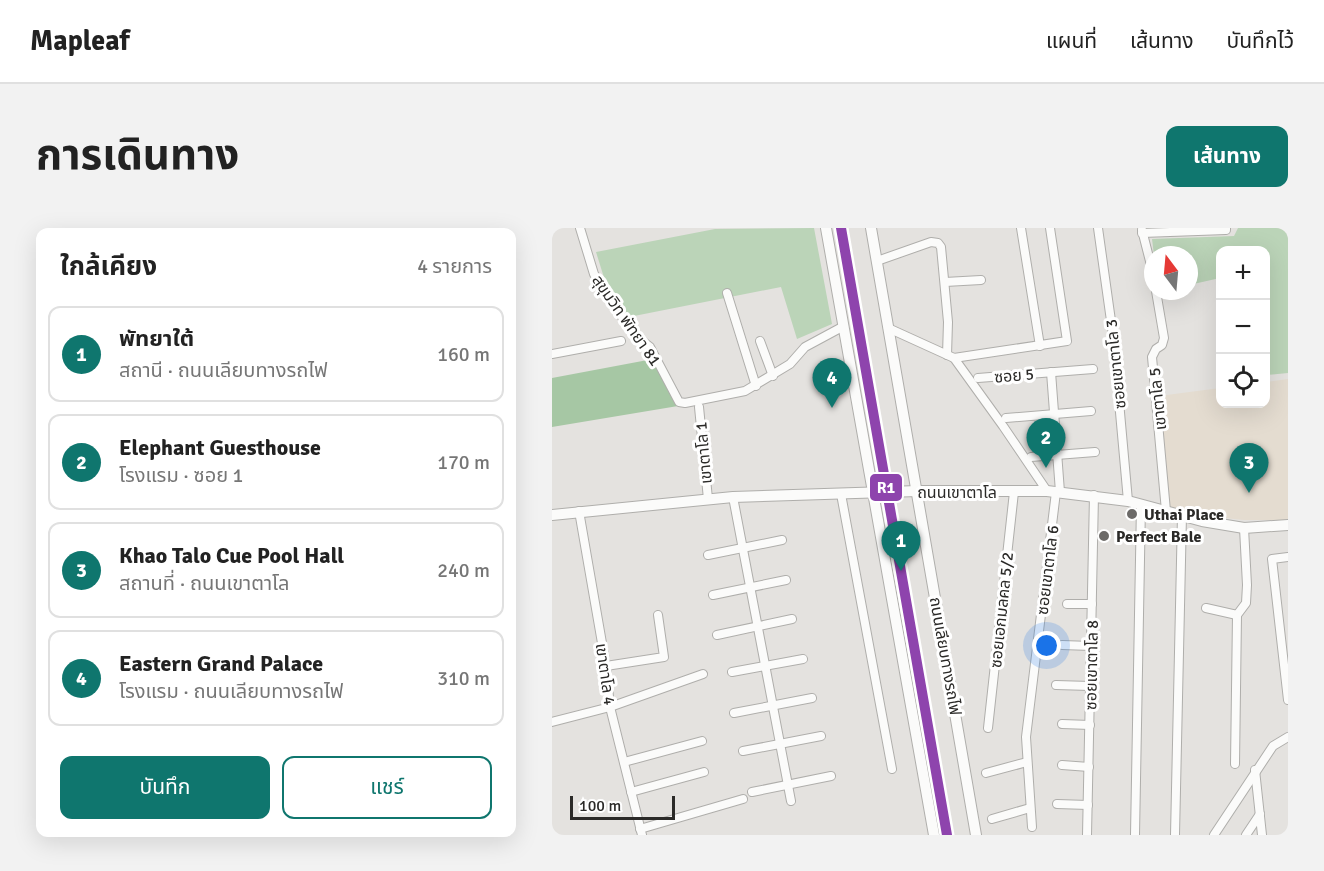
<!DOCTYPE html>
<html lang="th">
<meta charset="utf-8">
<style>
body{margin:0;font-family:Signika,"Noto Sans Thai",sans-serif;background:#f2f2f2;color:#222}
.controls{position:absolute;right:18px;top:18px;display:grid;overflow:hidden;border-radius:12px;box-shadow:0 6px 24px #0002}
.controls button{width:54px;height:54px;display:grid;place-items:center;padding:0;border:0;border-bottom:2px solid #e0e0e0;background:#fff;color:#222;font:30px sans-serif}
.compass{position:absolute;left:592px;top:18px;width:54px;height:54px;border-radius:50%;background:#fff;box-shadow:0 6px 24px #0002;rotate:344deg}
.scale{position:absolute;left:18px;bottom:15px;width:105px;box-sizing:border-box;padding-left:6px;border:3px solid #2b2a28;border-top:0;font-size:16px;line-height:21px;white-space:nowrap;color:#2b2a28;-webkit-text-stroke:4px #fff;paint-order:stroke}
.you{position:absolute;left:495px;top:418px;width:21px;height:21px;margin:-15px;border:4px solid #fff;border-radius:50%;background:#1a73e8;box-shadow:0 0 0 9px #1a73e833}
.badge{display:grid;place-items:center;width:39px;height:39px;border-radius:50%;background:#0f766e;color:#fff;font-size:20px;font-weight:700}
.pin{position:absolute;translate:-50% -50px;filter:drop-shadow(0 2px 3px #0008)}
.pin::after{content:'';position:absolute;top:32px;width:21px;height:18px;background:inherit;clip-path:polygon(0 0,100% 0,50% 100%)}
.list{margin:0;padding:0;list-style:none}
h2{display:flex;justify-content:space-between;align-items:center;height:78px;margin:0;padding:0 24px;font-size:26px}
h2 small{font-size:20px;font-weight:400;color:#767676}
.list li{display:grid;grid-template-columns:39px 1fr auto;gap:18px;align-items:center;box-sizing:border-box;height:96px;margin:0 12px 12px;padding:0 12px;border:2px solid #e0e0e0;border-radius:12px}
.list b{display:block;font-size:22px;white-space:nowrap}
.list p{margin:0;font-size:20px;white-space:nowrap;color:#767676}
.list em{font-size:20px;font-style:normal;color:#767676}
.actions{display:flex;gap:12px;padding:18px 24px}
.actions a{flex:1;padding:14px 0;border:2px solid #0f766e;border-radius:12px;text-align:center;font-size:21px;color:#0f766e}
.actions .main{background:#0f766e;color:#fff}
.icon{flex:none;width:33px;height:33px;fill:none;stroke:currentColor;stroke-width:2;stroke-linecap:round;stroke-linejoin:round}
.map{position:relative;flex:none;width:736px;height:607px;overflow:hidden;border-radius:12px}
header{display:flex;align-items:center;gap:36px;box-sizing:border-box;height:84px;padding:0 30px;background:#fff;border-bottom:2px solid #e0e0e0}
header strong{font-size:28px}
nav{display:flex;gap:33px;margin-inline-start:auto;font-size:21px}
.intro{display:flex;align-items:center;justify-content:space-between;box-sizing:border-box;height:144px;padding:0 36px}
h1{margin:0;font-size:42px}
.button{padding:15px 27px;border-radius:12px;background:#0f766e;color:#fff;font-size:21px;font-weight:700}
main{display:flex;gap:36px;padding:0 36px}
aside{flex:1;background:#fff;border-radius:12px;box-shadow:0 6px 24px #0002}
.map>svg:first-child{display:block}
</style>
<header>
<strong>Mapleaf</strong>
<nav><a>แผนที่</a><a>เส้นทาง</a><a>บันทึกไว้</a></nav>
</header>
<div class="intro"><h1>การเดินทาง</h1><a class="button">เส้นทาง</a></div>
<main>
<aside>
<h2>ใกล้เคียง<small>4 รายการ</small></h2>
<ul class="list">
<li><span class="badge">1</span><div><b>พัทยาใต้</b><p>สถานี · ถนนเลียบทางรถไฟ</p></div><em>160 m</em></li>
<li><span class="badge">2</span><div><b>Elephant Guesthouse</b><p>โรงแรม · ซอย 1</p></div><em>170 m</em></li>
<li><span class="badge">3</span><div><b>Khao Talo Cue Pool Hall</b><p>สถานที่ · ถนนเขาตาโล</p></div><em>240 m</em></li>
<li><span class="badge">4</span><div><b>Eastern Grand Palace</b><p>โรงแรม · ถนนเลียบทางรถไฟ</p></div><em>310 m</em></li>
</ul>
<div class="actions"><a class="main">บันทึก</a><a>แชร์</a></div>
</aside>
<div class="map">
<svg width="736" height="607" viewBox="0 0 736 607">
<rect width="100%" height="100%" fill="#e4e2df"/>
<!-- commercial -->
<polygon fill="#e4dcd0" points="736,151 736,292 692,292 655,288 617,279 607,168 668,160 668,176 714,176 714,154"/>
<!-- green -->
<g fill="#bbd4b8">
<polygon points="262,0 280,96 245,111 229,59 77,89 54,56 44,24 163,1"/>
<polygon points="686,0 736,0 736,145 714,147 714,22 668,22 668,50 637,57 637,27 602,27 600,11 682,8"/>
</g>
<!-- forest -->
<polygon fill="#a6c7a4" points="101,131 126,178 0,199 0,150"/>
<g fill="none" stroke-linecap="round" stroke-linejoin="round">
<!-- minor casing -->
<g stroke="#afaeab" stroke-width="10">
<g id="minor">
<polyline points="28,0 42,46 81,106 98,119 127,174 133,175 193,163 238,136 253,119 292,98"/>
<polyline points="469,0 488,118"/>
<polyline points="546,0 561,107 576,273"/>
<polyline points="590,2 601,45"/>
<polyline points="590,5 674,2 674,0"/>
<polyline points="325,33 379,14 386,15 389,19 396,94 395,127"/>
<polyline points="393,54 429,52"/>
<polyline points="604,63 612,110 610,117 604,121 600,129 614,283"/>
<polyline points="175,65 204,158"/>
<polyline points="336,100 402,130 451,198 495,263"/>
<polyline points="208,113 221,148"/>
<polyline points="0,126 69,113"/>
<polyline points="402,130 515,113 498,0"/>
<polyline points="499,144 508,264"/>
<polyline points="426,150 541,141"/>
<polyline points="147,179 156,271"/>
<polyline points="454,190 539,183"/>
<polyline points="479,229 543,224"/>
<polyline points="289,266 340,541"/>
<polyline points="181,269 239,573"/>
<polyline points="27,283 54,438 58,479 90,607"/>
<polyline points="156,327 230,312"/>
<polyline points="736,329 720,331 736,472"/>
<polyline points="161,367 234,352"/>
<polyline points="515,376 540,376"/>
<polyline points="654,380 685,387"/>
<polyline points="165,407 240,391"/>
<polyline points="510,417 539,418"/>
<polyline points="54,438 112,429 106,387"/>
<polyline points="180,444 251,431"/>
<polyline points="504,457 538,458"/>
<polyline points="182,485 260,470"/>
<polyline points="0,494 58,479 151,446"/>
<polyline points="510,496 538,497"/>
<polyline points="436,500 462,264"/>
<polyline points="191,523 269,508"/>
<polyline points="72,534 150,513"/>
<polyline points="683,536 685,387 694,375 695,357 692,300"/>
<polyline points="510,537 537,539"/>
<polyline points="703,542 710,607"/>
<polyline points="434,545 475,534"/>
<polyline points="79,564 152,544"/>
<polyline points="200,564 279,548"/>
<polyline points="505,576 536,577"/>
<polyline points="440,591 478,580"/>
<polyline points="480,599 474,509 504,264"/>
<polyline points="88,601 191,571"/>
<polyline points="535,607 542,267"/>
<polyline points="583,607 589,276"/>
<polyline points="623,607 630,287"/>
<polyline points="662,607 721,518 736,509"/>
<polyline points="694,607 708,586"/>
</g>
</g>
<!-- tertiary casing -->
<g stroke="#afaeab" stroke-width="12">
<g id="tertiary">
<polyline points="274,0 382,607"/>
<polyline points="319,0 424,607"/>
<polyline points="0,287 181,269 366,263 495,263 576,273 650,293 692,300 736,297"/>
</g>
</g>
<!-- minor -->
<use href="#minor" stroke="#fbfbfa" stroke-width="8"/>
<!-- tertiary -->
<use href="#tertiary" stroke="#fbfbfa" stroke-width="10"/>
<!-- rail-1 casing -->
<g stroke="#fff" stroke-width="15">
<polyline id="rail-1" points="289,0 395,607"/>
</g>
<!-- rail-1 -->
<use href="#rail-1" stroke="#8e44ad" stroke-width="10"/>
</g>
<!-- markers -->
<g fill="#6c6a68" stroke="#fff" stroke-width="2">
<circle cx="580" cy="286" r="6"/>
<circle cx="552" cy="308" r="6"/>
</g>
<g text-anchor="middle" stroke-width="6" stroke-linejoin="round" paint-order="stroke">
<!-- street labels -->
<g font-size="16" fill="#2b2a28" stroke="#fff">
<text transform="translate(75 92) rotate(55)" y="6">สุขุมวิท พัทยา 81</text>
<text transform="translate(563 136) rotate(-96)" y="6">ซอยเขาตาโล 3</text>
<text transform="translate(462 147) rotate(-5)" y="6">ซอย 5</text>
<text transform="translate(605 171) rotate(-96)" y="6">เขาตาโล 5</text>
<text transform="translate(151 225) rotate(-95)" y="6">เขาตาโล 1</text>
<text x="405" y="270">ถนนเขาตาโล</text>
<text transform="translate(495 342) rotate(-83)" y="6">ซอยเขาตาโล 6</text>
<text transform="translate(449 382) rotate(-84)" y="6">ซอยเอกมลคล 5/2</text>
<text transform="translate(394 428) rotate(80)" y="6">ถนนเลียบทางรถไฟ</text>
<text transform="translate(539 437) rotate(-89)" y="6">ซอยเขาตาโล 8</text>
<text transform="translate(54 446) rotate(82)" y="6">เขาตาโล 4</text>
</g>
<!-- poi labels -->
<g font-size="16" font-weight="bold" fill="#2b2a28" stroke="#fff" text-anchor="start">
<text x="592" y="292">Uthai Place</text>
<text x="564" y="314">Perfect Bale</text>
</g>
</g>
<rect stroke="#fff" stroke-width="2" x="317" y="245" width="34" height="29" rx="6" fill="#8e44ad"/>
<g font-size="16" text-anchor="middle" font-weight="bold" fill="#fff">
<text x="334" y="265">R1</text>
</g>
</svg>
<div class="controls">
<button>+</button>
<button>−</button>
<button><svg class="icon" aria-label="locate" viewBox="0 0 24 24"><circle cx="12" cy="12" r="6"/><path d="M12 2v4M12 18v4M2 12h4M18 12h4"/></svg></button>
</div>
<svg class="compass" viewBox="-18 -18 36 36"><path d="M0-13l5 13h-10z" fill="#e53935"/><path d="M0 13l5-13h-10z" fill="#767676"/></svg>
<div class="scale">100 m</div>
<div class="you"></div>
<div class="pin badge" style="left:349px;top:343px">1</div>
<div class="pin badge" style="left:494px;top:240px">2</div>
<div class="pin badge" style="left:697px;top:265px">3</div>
<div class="pin badge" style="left:280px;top:180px">4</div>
</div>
</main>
